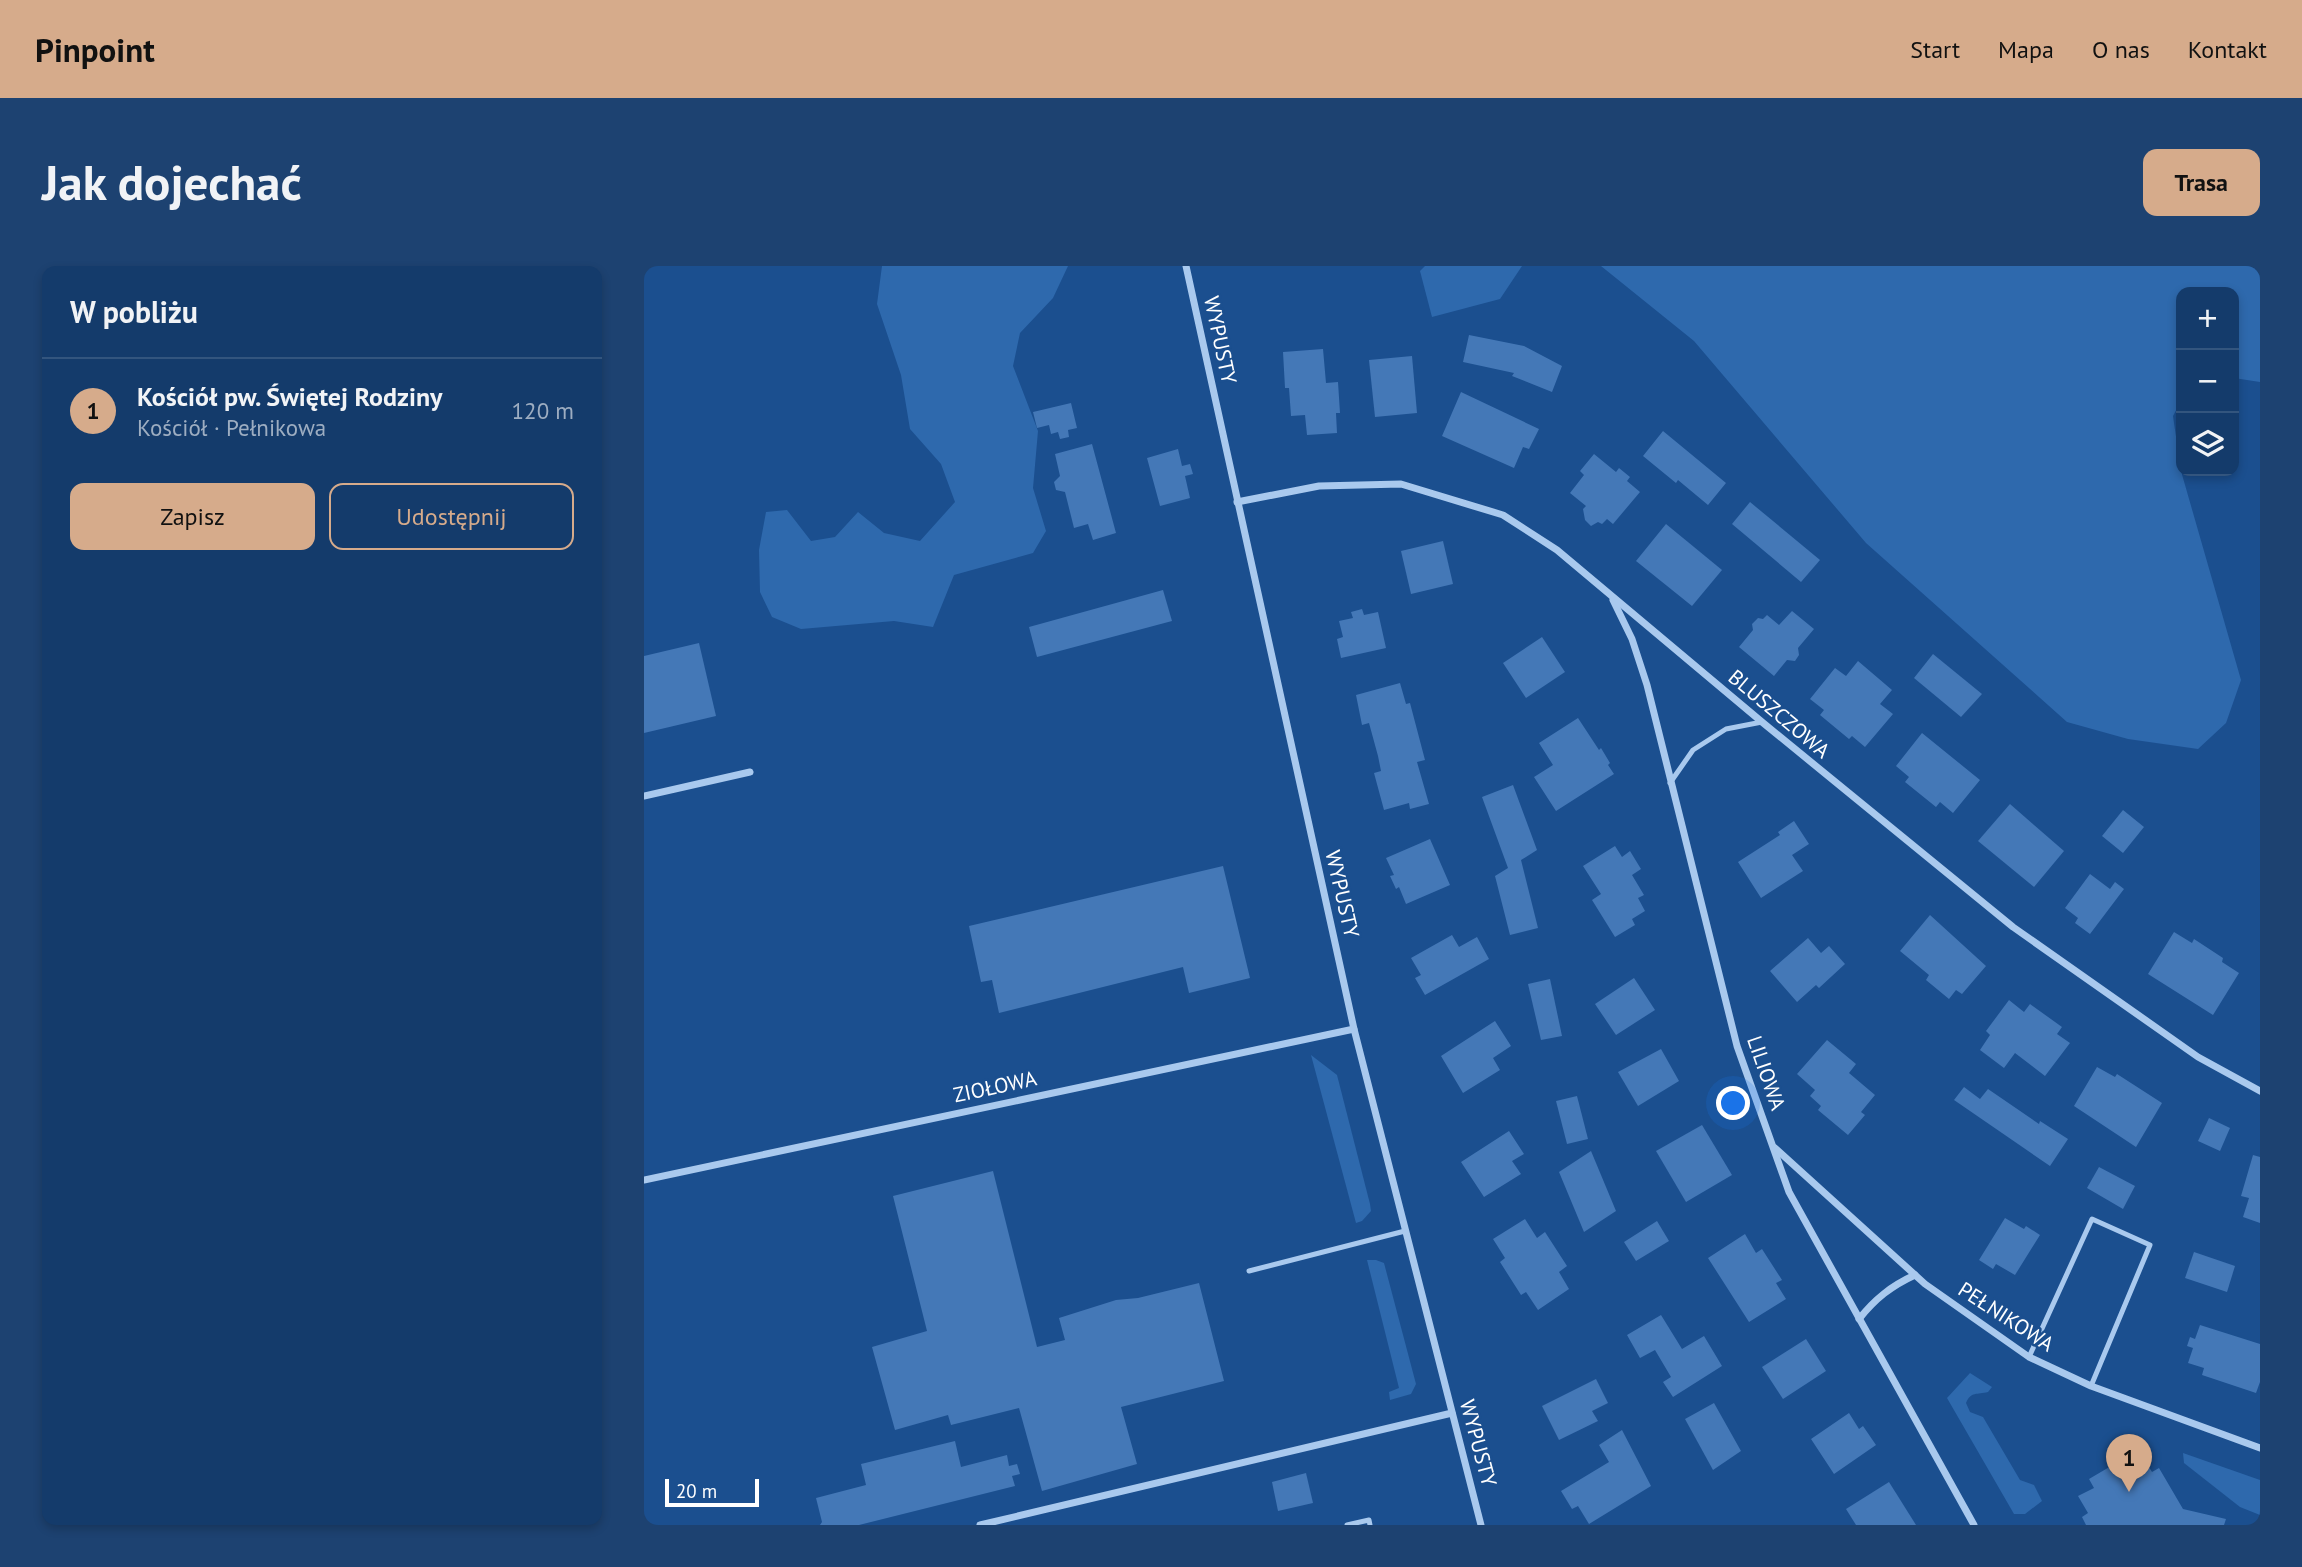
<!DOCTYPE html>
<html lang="pl">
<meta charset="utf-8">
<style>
body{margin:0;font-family:"PT Sans",sans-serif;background:#1d4271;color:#f1f3f6}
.controls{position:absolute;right:21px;top:21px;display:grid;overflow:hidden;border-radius:14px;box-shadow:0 4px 10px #0003}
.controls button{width:63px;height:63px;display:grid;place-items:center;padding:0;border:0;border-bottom:2px solid #33557e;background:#143b6b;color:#f1f3f6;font:35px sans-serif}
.scale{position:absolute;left:21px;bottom:18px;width:94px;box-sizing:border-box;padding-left:7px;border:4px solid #fff;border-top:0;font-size:19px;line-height:24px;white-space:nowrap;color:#fff;-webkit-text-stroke:5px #1b4f8f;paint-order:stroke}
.you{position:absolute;left:1090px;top:838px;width:24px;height:24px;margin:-18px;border:5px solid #fff;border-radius:50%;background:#1a73e8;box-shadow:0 0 0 10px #1a73e833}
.badge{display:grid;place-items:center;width:46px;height:46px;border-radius:50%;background:#d6ab8b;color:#111;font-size:23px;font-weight:700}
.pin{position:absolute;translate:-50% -58px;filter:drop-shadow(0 2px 4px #0008)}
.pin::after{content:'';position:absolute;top:37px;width:24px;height:21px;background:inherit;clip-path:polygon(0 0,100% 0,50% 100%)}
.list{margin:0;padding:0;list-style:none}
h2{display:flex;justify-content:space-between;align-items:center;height:91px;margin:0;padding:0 28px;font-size:30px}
h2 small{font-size:23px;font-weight:400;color:#9dadc1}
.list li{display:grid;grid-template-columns:46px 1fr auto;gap:21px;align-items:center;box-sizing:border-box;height:105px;padding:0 28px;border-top:2px solid #33557e}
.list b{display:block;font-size:26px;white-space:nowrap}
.list p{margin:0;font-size:23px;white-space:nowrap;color:#9dadc1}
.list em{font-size:23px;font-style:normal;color:#9dadc1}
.actions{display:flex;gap:14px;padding:21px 28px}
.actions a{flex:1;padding:16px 0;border:2px solid #d6ab8b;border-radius:14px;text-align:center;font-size:24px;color:#d6ab8b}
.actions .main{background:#d6ab8b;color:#111}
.icon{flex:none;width:38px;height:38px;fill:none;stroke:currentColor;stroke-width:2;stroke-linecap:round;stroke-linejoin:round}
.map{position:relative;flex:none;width:1616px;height:1259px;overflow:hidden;border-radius:14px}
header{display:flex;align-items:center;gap:42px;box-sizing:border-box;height:98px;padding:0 35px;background:#d6ab8b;color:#111}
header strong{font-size:33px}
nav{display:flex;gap:38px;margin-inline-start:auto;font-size:24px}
.intro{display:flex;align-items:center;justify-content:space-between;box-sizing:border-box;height:168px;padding:0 42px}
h1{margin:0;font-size:49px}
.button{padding:18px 32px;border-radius:14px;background:#d6ab8b;color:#111;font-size:24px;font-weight:700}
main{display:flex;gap:42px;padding:0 42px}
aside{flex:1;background:#143b6b;border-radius:14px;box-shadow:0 4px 10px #0003}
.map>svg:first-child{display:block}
</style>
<header>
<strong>Pinpoint</strong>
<nav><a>Start</a><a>Mapa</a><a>O nas</a><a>Kontakt</a></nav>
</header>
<div class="intro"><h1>Jak dojechać</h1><a class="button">Trasa</a></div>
<main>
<aside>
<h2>W pobliżu<small></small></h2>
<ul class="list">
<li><span class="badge">1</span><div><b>Kościół pw. Świętej Rodziny</b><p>Kościół · Pełnikowa</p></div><em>120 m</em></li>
</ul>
<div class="actions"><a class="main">Zapisz</a><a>Udostępnij</a></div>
</aside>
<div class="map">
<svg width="1616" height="1259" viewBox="0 0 1616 1259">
<rect width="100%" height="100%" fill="#1b4f8f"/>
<!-- green -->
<g fill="#2e69ad">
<polygon points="238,0 424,0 409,32 376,67 369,100 394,165 389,222 402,265 389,287 310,309 289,361 250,355 157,363 128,351 116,326 115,284 122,246 143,244 167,275 191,271 214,246 240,267 276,275 311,236 297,198 266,163 257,109 233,38"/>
<polygon points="781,0 878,0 856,33 788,51 776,5"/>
<polygon points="957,0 1616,0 1616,116 1590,112 1590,26 1537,26 1537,135 1529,150 1537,205 1597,414 1582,457 1554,483 1484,473 1423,456 1222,277 1050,75"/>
<polygon points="667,789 693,809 726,938 727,945 718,955 712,957"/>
<polygon points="723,994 732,994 740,997 772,1118 767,1128 746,1134 745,1126 755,1122"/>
<path d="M1326,1107l22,14 -4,5c-11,3 -17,-1 -22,11l4,9 13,5 37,63 14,5 8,16 -17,13h-11l-67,-116z"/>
<polygon points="1539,1187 1616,1214 1616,1249 1596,1241 1540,1197"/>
</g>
<!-- building -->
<g fill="#4478b7">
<polygon points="825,69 880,80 918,100 908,126 868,110 870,107 819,96"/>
<polygon points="679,83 682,117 694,116 696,147 692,147 693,167 663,169 661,149 647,150 645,122 641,122 639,86"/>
<polygon points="768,90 773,147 731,151 725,94"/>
<polygon points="817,126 895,163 885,183 879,181 870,202 798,170"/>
<polygon points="427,137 433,162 424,164 425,171 416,173 414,166 407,168 405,159 393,162 389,146"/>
<polygon points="1019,165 1082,217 1064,239 1034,214 1032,217 999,190"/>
<polygon points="448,178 472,267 449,274 444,258 430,262 421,226 412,224 410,216 416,210 411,188"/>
<polygon points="534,183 538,200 546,198 549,208 541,210 546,232 516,240 503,192"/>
<polygon points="950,188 972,206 975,202 986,211 983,215 996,226 969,258 963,253 958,258 954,256 947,260 941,254 939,243 942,240 926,227 940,209 936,205"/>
<polygon points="1106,236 1176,294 1157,316 1088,258"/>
<polygon points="1022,258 1078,304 1048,340 992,295"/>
<polygon points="799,275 809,318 767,328 757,285"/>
<polygon points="519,324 528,355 393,391 385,361"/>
<polygon points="718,343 720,349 734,346 742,382 697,392 693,373 699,371 695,355 709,352 707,346"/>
<polygon points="1148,345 1170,363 1154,382 1155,389 1151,395 1143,394 1130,410 1095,381 1109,364 1108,358 1114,352 1119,353 1123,349 1135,359"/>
<polygon points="898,371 921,406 882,432 859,397"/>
<polygon points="55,377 72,450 0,467 0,390"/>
<polygon points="1289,388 1338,428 1317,451 1270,412"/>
<polygon points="1214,395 1248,424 1236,438 1249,448 1221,481 1208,470 1205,473 1176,449 1180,444 1166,433 1191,402 1202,410"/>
<polygon points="756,417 762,438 766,437 781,494 773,496 785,538 766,543 765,537 740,544 730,507 737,505 734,490 725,457 718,459 712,429"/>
<polygon points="934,452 955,484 957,482 966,497 964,499 970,508 912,545 890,511 909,499 895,477"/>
<polygon points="1278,467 1336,514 1309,547 1296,536 1292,541 1261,516 1265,511 1252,500"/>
<polygon points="869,519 893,584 877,594 894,662 866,669 851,610 864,602 838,531"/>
<polygon points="1366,538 1420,585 1390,621 1334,575"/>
<polygon points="1479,544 1500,561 1479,587 1458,570"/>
<polygon points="1150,555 1165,578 1148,589 1159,605 1117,632 1094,596 1136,569 1134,566"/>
<polygon points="786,573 806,619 762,638 755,621 752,623 746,610 750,609 742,592"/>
<polygon points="971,580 978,591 986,585 997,603 988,609 1000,629 994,632 1001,645 988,653 991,659 971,671 948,634 957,628 939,600"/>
<polygon points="579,600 606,712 545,727 539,701 355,747 348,714 337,716 325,660"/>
<polygon points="1446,608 1466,623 1471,616 1480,623 1446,668 1431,657 1434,652 1421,642"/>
<polygon points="1286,649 1342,700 1318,728 1312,724 1305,733 1282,714 1285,709 1256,685"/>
<polygon points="1530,666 1548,677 1550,673 1579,692 1578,696 1595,707 1569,749 1504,708"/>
<polygon points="808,669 815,681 833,671 845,693 781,729 771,712 777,709 767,692"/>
<polygon points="1164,672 1177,687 1185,680 1201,698 1175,722 1172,719 1153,736 1126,705"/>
<polygon points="990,712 1011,744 972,769 951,738"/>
<polygon points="906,713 918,770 897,774 884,718"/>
<polygon points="1365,734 1380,746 1386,738 1418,761 1413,768 1426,777 1401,810 1371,787 1360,802 1336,784 1346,769 1342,765"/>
<polygon points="851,755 867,780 849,792 856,804 819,827 797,790"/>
<polygon points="1183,774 1212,798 1205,807 1231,829 1217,846 1221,849 1204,869 1174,844 1177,840 1166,830 1171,824 1153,808"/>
<polygon points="1017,783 1035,815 994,840 974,806"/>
<polygon points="1453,801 1471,811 1473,808 1518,837 1492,881 1430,840"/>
<polygon points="1320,821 1336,833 1344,823 1395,858 1396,855 1424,873 1406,900 1310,834"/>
<polygon points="933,830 944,873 923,878 912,835"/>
<polygon points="1565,852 1586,862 1576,885 1554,875"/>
<polygon points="1058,859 1088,909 1042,936 1012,885"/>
<polygon points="865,865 880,888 868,895 877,908 840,931 817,896"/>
<polygon points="947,885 972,945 940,966 915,906"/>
<polygon points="1609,889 1616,891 1616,957 1599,951 1605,932 1597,930"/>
<polygon points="1455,901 1491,920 1479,943 1443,922"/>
<polygon points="349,905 393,1081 421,1074 415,1052 472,1034 494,1032 555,1017 580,1115 477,1141 493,1198 398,1225 375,1142 307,1159 304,1149 251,1164 228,1081 283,1065 249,930"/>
<polygon points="1361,952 1380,963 1382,960 1396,969 1371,1009 1352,998 1349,1003 1335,994"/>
<polygon points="881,953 893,972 901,966 923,1000 915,1006 925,1023 894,1044 882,1026 877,1029 856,996 861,992 849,973"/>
<polygon points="1013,955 1025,975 992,995 980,976"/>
<polygon points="1101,968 1112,987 1118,983 1127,997 1138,1014 1132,1017 1142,1033 1105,1056 1064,992"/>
<polygon points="1550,986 1591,1000 1583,1026 1541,1012"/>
<polygon points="1017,1049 1038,1083 1060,1070 1078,1100 1029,1131 1019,1116 1027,1111 1011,1084 996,1092 983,1069"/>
<polygon points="1556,1059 1616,1078 1616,1116 1612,1127 1558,1109 1560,1102 1544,1097 1549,1082 1543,1080 1546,1071 1551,1073"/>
<polygon points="1162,1073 1182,1105 1139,1133 1118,1101"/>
<polygon points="952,1113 964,1137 948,1145 954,1155 915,1174 898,1140"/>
<polygon points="1070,1137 1097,1185 1069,1204 1041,1153"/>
<polygon points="1205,1147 1215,1163 1219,1160 1232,1179 1190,1208 1167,1173"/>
<polygon points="978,1164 1007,1220 945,1258 934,1240 928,1243 917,1225 965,1196 955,1179"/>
<polygon points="311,1175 317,1201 363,1189 365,1200 373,1198 376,1208 368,1210 371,1220 215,1259 176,1259 178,1256 172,1232 222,1219 217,1198"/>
<polygon points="1499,1191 1508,1206 1515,1202 1539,1243 1582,1253 1580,1259 1442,1259 1438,1251 1444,1247 1434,1230 1450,1222 1445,1213 1479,1193 1484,1200"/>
<polygon points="662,1207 669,1237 634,1245 628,1216"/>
<polygon points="1245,1216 1272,1259 1212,1259 1202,1243"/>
</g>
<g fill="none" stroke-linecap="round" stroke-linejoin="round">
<!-- service -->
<g stroke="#a9c9ee" stroke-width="5">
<polyline points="1026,517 1049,484 1082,463 1118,456"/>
<polyline points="605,1005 761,965"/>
<polyline points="1385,1091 1448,953 1506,979 1447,1120"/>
<polyline points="703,1259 725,1254 726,1259"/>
</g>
<!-- minor -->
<g stroke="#a9c9ee" stroke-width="7">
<polyline points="542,0 710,763 837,1259"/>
<polyline points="593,236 675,220 757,218 859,249 913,284 1118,456 1369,661 1554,791 1616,825"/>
<polyline points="969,334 988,373 1003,419 1093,780 1145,926 1330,1259"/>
<polyline points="0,530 106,506"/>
<polyline points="1131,882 1281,1018 1385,1091 1447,1120 1616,1182"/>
<polyline points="0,914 710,763"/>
<path d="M1215,1053c16,-20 32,-33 56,-44"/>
<polyline points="336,1259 808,1147"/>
</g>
</g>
<g text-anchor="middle" stroke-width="5" stroke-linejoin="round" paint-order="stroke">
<!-- street labels -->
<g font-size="21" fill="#fff" stroke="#1b4f8f">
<text transform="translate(576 74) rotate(78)" y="7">WYPUSTY</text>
<text transform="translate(1135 448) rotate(40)" y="7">BLUSZCZOWA</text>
<text transform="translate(698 628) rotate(77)" y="7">WYPUSTY</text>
<text transform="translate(1122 807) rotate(71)" y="7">LILIOWA</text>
<text transform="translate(351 821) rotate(-12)" y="7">ZIOŁOWA</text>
<text transform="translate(1362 1051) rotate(33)" y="7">PEŁNIKOWA</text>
<text transform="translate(834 1177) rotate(75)" y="7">WYPUSTY</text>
</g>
</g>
</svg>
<div class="controls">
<button>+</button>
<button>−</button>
<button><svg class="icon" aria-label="layers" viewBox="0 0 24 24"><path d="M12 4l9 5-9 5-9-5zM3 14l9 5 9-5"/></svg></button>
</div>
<div class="scale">20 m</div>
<div class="you"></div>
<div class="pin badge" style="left:1485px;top:1226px">1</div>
</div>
</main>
